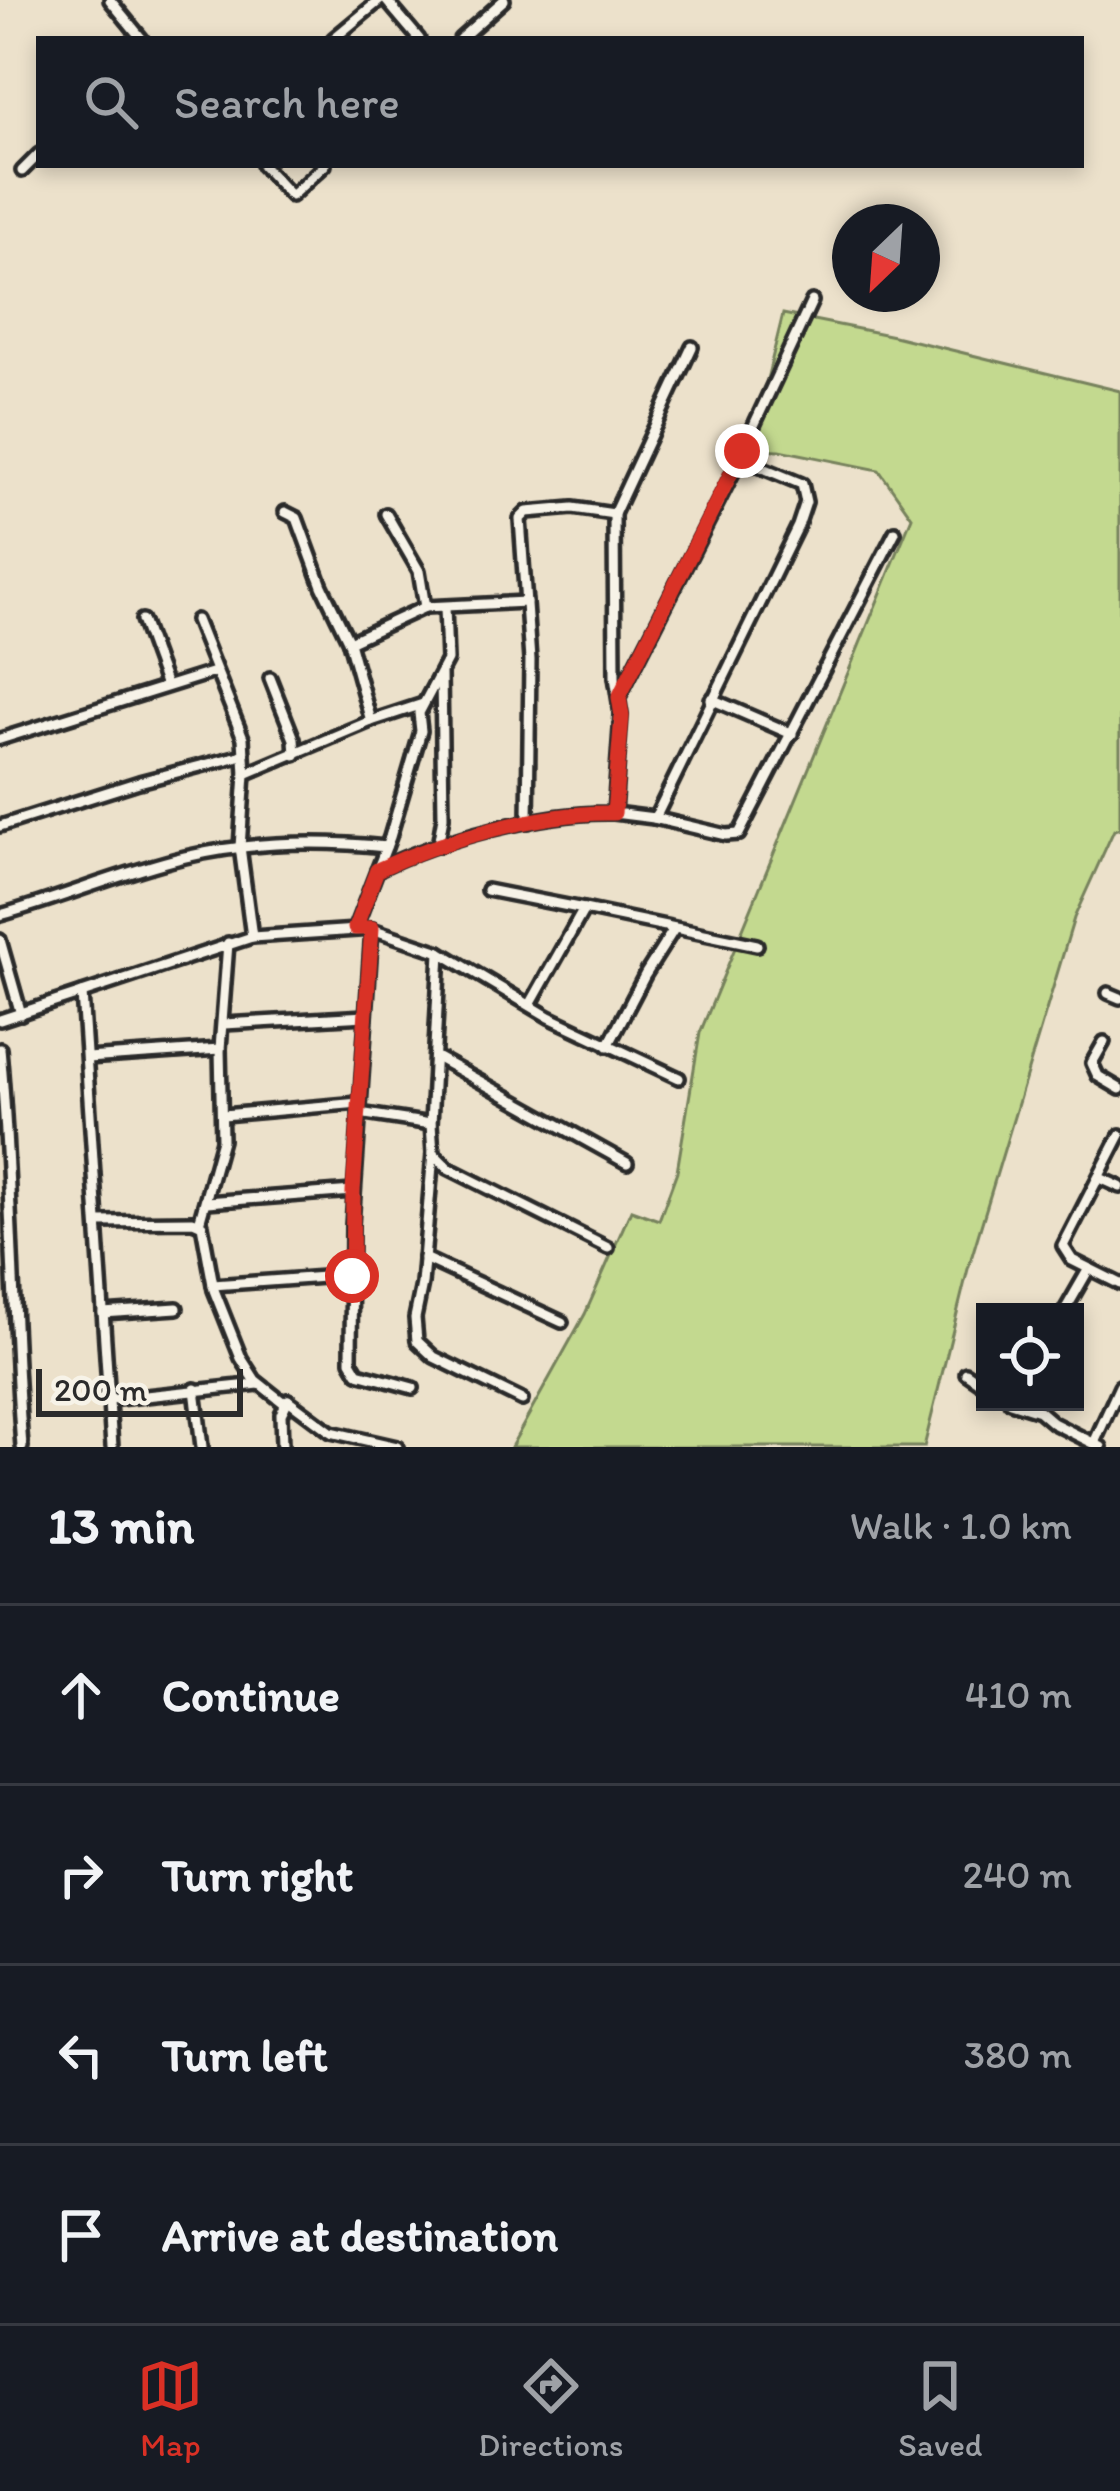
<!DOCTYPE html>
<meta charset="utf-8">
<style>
body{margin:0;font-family:Itim,sans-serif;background:#242831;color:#f1f3f6}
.controls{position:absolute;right:36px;bottom:36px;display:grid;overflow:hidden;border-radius:0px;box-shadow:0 6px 18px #0003}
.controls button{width:108px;height:108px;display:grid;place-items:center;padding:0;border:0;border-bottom:3px solid #363941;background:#171b24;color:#f1f3f6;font:60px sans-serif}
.compass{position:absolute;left:832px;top:204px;width:108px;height:108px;border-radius:50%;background:#171b24;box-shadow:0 6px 18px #0003;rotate:205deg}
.scale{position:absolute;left:36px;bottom:30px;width:207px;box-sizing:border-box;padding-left:12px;border:6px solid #2b2b2b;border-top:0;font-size:33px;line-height:42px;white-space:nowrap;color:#2b2b2b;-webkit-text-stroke:9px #f7f3e8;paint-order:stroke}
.stop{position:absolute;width:36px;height:36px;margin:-27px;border:9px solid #d93025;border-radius:50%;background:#fff}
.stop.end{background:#d93025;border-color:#fff;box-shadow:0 3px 12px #0008}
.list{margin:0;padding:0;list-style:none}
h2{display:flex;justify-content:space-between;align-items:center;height:156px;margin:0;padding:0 48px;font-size:51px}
h2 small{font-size:39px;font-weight:400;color:#9ea1a6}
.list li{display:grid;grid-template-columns:78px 1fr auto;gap:36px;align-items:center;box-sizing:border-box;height:180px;padding:0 48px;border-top:3px solid #363941}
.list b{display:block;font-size:45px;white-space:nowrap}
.list em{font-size:39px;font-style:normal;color:#9ea1a6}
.icon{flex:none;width:66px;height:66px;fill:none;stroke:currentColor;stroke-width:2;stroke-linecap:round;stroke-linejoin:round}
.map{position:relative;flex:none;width:1120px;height:1447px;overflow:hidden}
.search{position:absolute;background:#171b24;box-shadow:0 6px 18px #0003;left:36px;right:36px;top:36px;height:132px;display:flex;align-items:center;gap:30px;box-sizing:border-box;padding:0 42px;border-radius:0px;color:#9ea1a6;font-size:45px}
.sheet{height:876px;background:#171b24}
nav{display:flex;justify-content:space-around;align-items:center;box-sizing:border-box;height:168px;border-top:3px solid #363941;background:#171b24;font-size:33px;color:#9ea1a6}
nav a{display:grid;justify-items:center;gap:6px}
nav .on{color:#d93025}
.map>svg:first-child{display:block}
</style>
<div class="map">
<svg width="1120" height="1447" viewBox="0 0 1120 1447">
<rect width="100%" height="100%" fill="#ece1cb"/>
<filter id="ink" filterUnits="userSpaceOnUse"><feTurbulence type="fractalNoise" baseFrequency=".00833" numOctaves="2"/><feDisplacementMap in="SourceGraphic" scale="24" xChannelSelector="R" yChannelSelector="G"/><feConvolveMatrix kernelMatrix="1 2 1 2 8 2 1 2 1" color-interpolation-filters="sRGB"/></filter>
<g filter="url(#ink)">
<!-- green -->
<polygon fill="#c3d98f" stroke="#77825d" stroke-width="3" points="783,314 894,336 1120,391 1120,828 1114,830 1074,918 968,1269 924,1447 511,1447 585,1314 631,1210 659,1220 677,1171 700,1033 912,517 879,470 780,450 750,449"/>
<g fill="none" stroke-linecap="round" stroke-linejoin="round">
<!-- minor casing -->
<g stroke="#2b2b2b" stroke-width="18">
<g id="minor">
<polyline points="110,0 142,39"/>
<polyline points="386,0 419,39"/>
<polyline points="333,39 380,0"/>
<polyline points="460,39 504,0"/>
<polyline points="262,165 291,196 325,165"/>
<polyline points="22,171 39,154"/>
<polyline points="285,512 297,518 322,586 349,642"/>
<polyline points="386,514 419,571 425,607"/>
<polyline points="142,620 166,686"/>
<polyline points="196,620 243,738 245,774 240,847 252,937"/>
<polyline points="270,678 294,739 295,755"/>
<polyline points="619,697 742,455"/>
<polyline points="711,699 792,734"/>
<polyline points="371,721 423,704"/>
<polyline points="0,739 214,672"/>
<polyline points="245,774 371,721 349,642 425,607 526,602"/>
<polyline points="614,813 654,818 658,812 798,526 806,502 802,484 751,463 742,451 812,301"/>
<polyline points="654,818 726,835 739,834 895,532"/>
<polyline points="528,822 530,660 520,519 527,512 573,508 614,514"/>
<polyline points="0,826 139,782 243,755"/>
<polyline points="438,846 443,817 441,673"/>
<path d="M377,870c63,-31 167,-59 237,-57l7,-98 -6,-38 -1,-163 78,-167"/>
<polyline points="487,890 584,909 530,1005"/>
<polyline points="584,909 757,945"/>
<path d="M0,915c62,-17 122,-43 185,-58 64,-15 135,-17 201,-10"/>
<polyline points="355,928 390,837 421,731 419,713 447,660 445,607"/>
<polyline points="372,929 352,1225 351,1361 358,1373 413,1388"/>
<polyline points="0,940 21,1014"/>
<polyline points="440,952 431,1124 433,1153 422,1284 415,1318 417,1341 434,1357 522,1400"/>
<polyline points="82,993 112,1447"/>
<polyline points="1108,993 1120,998"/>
<polyline points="0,1020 252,937 372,929 440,952 549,1017 679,1078"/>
<polyline points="224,1024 366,1016"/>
<polyline points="1104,1042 1092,1063 1098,1076 1120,1089"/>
<polyline points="608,1046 645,975 674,929"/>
<path d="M0,1049c12,133 12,265 22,398"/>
<polyline points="436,1057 627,1163"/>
<polyline points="87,1058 220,1049"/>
<polyline points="359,1113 431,1124"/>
<polyline points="223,1115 359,1103"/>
<polyline points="1120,1135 1063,1246 1072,1260 1120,1284"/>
<polyline points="433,1153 448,1168 608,1248"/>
<polyline points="1097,1181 1100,1178 1120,1187"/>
<polyline points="207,1202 353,1191"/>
<polyline points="98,1222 193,1221 202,1225 214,1290 241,1358 255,1380 284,1403 288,1400 281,1414 282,1447"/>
<polyline points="199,1223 222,1140 220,1049 228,943"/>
<polyline points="424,1258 562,1322"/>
<polyline points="213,1285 352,1275"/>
<polyline points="1064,1312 1087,1272"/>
<polyline points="103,1313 177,1308"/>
<polyline points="966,1373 985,1386"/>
<polyline points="195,1389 202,1447"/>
<polyline points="108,1400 259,1384"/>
<polyline points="288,1400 331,1432 397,1447"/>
<polyline points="1010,1402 1039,1411 1053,1423 1101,1447"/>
<polyline points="1094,1443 1120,1386"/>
</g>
</g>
<!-- minor -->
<use href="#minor" stroke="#f7f3e8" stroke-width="9"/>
</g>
</g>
<g fill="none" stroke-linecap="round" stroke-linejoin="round" filter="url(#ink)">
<!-- route -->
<path stroke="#d93025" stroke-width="15" d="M352,1276l1,-85 19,-263h-17l22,-58c65,-30 165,-59 237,-57l8,-97 -3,-19 123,-246"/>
</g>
</svg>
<div class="controls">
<button><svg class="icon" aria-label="locate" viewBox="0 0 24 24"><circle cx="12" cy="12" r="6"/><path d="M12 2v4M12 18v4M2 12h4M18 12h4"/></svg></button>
</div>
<svg class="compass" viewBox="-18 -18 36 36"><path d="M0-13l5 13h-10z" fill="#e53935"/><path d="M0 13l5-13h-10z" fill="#9ea1a6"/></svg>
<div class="scale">200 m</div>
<div class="stop" style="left:352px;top:1276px"></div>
<div class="stop end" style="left:742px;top:451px"></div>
<div class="search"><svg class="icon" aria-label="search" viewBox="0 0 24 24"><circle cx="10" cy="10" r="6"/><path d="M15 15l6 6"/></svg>Search here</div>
</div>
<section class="sheet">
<h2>13 min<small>Walk · 1.0 km</small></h2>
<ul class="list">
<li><svg class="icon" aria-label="ahead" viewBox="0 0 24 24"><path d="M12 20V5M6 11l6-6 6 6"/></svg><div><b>Continue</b></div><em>410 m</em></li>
<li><svg class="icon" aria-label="right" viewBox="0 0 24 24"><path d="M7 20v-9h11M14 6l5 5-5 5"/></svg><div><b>Turn right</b></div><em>240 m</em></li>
<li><svg class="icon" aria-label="left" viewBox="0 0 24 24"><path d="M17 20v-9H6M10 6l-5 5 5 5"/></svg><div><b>Turn left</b></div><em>380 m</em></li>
<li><svg class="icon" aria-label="arrive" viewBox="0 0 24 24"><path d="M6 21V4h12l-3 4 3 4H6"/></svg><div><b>Arrive at destination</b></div></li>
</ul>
</section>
<nav>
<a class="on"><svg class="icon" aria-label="map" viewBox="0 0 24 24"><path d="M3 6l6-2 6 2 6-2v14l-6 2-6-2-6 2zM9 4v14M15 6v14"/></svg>Map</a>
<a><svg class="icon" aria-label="directions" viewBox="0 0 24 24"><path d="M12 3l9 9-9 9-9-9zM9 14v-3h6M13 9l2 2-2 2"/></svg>Directions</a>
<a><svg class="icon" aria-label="saved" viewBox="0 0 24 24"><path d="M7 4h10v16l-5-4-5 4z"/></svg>Saved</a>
</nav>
